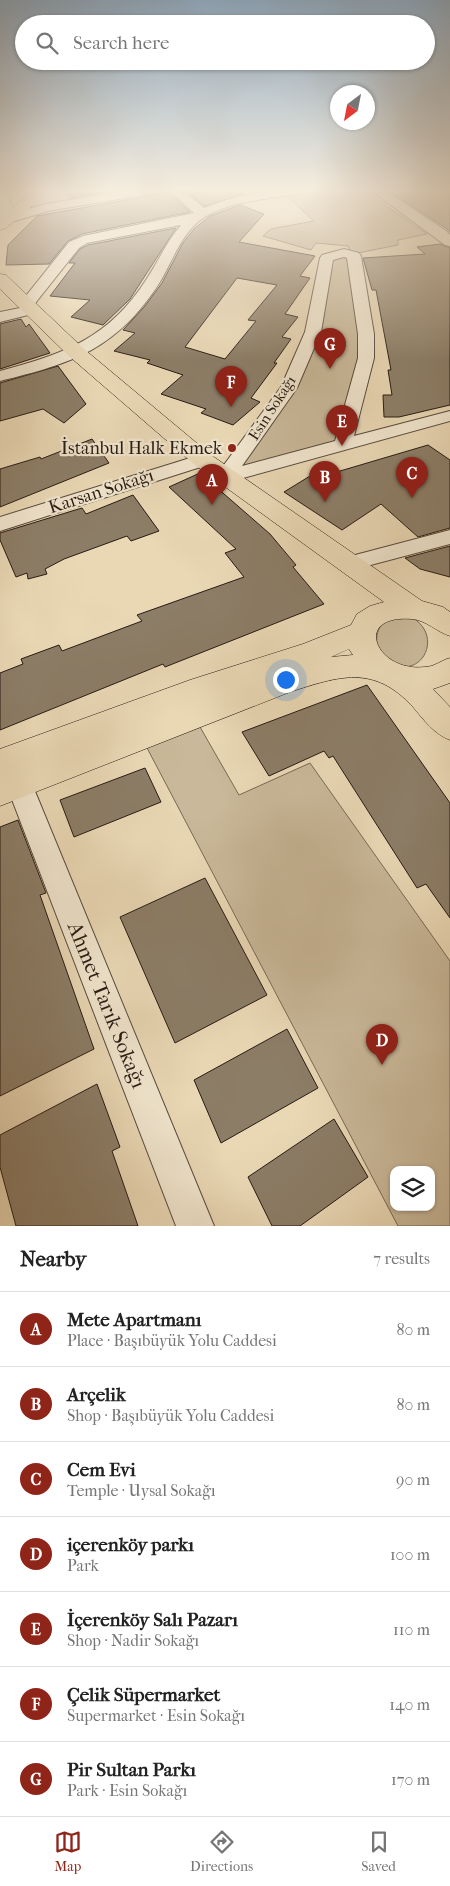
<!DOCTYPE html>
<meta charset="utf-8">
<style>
body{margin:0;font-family:"IM FELL French Canon",serif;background:#f6f6f6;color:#222}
.controls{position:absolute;right:15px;bottom:15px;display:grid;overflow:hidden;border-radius:10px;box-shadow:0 1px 4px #0004}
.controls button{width:45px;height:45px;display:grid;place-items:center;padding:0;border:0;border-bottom:1px solid #e0e0e0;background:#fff;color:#222;font:25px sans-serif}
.compass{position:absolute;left:330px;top:85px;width:45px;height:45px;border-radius:50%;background:#fff;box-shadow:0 1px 4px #0004;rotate:212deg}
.you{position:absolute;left:285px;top:679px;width:18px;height:18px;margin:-12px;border:4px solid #fff;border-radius:50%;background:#1a73e8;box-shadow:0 0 0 8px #1a73e833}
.badge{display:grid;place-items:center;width:32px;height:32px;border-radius:50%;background:#8f2418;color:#fff;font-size:16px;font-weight:700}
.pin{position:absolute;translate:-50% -41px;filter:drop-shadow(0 1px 2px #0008)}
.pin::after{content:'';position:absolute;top:26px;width:18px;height:15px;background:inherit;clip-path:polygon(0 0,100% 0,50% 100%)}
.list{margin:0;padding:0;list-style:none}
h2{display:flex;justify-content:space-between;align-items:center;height:65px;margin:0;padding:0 20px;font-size:21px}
h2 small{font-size:16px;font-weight:400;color:#767676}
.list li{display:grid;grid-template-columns:32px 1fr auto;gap:15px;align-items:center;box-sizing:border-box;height:75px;padding:0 20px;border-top:1px solid #e0e0e0}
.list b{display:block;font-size:19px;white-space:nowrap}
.list p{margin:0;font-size:16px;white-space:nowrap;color:#767676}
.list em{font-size:16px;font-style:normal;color:#767676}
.icon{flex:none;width:28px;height:28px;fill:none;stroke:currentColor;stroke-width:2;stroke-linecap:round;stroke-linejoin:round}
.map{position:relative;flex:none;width:450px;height:1226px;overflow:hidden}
.search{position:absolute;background:#fff;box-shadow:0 1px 4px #0004;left:15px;right:15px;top:15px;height:55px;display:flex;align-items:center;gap:12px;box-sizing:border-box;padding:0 18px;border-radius:28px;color:#767676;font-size:19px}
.sheet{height:590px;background:#fff}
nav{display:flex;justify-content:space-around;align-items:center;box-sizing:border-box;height:70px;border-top:1px solid #e0e0e0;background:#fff;font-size:14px;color:#767676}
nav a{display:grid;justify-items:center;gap:2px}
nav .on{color:#8f2418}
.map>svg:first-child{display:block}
</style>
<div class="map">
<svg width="450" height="1226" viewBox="0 0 450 1226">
<rect width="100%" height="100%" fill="#ead8b5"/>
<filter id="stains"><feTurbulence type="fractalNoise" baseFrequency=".004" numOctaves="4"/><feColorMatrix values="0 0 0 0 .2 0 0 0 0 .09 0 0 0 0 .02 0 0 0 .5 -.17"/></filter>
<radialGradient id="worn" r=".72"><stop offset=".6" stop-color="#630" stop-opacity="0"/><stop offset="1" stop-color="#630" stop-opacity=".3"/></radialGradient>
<!-- green -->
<g fill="#c9b899" stroke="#786956" fill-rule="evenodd">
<polygon points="319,189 361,189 427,234 398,240 398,245 358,253 351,252 348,246 316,243 311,250 263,236 271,229 314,221 287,196"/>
<polygon points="354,256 366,334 343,445 225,477 289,388 327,258"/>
<path d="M413,618c37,23 -4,79 -36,27 -3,-26 16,-26 36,-27z"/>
<path d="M200,727l39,68 71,-32 140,198v265h-52l-252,-480zM394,1170h37v37h-37z"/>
</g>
<!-- building -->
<g fill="#8c7d67" stroke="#261a13" fill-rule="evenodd">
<polygon points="62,189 124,189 70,198"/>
<polygon points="162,189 166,189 190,212 82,234 68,241 49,264 6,265 8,245 37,216 154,195"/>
<polygon points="184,189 243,189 244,194 204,206"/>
<polygon points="386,189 450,189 450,232 446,228"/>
<path d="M240,205l24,9 -25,28 76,14 -15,20 10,2 -25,36 13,3 -16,20 9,2 -17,24h3l-26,35 9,4 -27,23 -32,-12 5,-4 -45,-15 22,-19 -36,-12 3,-3 -36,-9 21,-18 -12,-3 22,-24 17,-23 21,-40 11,-14 16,-13zM237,278l40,7 -29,35 8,1 -31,38 -40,-12z"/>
<polygon points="176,228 130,299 103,325 71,317 90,300 50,296 75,263 69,263 80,249 88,245"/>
<polygon points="440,244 450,248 450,405 399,417 384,417 383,395 392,395 388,370 391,370 376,290 372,290 363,258 425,254 417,247"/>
<polygon points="21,319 26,327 29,324 50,353 0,369 0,324"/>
<polygon points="58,366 86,404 64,423 43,409 0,421 0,383"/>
<polygon points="92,439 109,463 0,507 0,469 40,457 41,459"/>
<polygon points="428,445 450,460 450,528 418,537 381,504 342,530 284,492 310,476 313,479"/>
<polygon points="200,473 270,534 296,565 293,567 324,604 165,667 163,664 0,730 0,673 23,664 21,659 59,645 62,651 142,621 137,615 244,577 225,553 236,549 169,487"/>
<polygon points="133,495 159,531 131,541 127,536 64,559 45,569 47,574 28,579 27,573 16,577 0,540 0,533 82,508 86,514"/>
<polygon points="450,546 450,577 420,569 405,558"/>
<polygon points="367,685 450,803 450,918 426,884 417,888 333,756 329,758 324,751 269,776 242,732"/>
<polygon points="145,768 161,802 74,837 60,800"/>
<polygon points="18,820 46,893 40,895 94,1049 0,1096 0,827"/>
<polygon points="205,878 267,995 175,1043 120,917"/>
<polygon points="287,1029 318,1088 221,1143 194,1080"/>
<polygon points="97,1084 120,1147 112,1151 138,1226 16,1226 0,1167 0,1135"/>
<polygon points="334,1119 368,1177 300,1226 272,1226 248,1177"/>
</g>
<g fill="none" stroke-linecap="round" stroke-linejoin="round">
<!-- minor casing -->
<g stroke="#574a3c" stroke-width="2">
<g id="minor">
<polygon points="134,189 160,189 154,193 48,211 5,224 0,222 0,217 46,204"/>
<path d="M168,189h13l23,19c33,-13 72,-21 107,-19l-6,4c-31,5 -82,8 -106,28 -19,16 -27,41 -39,61 -43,67 -86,81 -160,99v-10c64,-17 109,-33 146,-91 12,-18 21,-39 35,-55l-94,18 -8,5 -46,58 6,4 -3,3 -36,9v-10l20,-4 -1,-3 2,-3 48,-60 14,-6 111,-23z"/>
<polygon points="369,189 383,189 445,230 450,235 450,246 445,245"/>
<path d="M344,249l15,4 2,3 13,78v24l-20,78 96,-25v10l-225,62 -7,-2 -3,-4 3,-4 63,-86 24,-55 15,-74 2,-3zM344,257l3,1 11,76v24l-23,83 -93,25 55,-78 24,-56 12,-72z"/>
<polygon points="203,454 210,456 212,460 210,464 0,531 0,517"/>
<polygon points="450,530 450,544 348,571 340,569 337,564 340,559"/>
<polygon points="19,772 28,776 32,784 214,1226 176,1226 6,784 10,776"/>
</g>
</g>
<!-- major casing -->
<g stroke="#261a13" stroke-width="1">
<g id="major">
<polygon points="0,189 7,193 13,207 36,189 52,189 6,228 0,230"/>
<path d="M0,274l6,1 78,74 127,106 211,146 21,6 7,5v24c-13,-4 -24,-16 -38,-17 -61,-5 -36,54 13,48 9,0 17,-7 25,-9v25l-17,6 17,18v33c-16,-6 -26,-20 -37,-33 -39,-43 -74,-31 -123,-15l-290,114v-29l228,-86 -228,86v-28l190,-69 113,-36 48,-19 6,-11 13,-8 14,-4 -189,-137 -125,-108 -70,-68zM349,649l4,6 -22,2z"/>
</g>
</g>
<!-- minor -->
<use href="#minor" fill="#f1e6cf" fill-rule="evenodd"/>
<!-- major -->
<use href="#major" fill="#ead8b5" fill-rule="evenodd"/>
</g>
<!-- sky -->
<linearGradient id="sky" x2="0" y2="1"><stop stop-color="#8ea8be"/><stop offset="0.53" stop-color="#f6edde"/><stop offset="1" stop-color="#f6edde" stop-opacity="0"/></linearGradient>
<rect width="450" height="360" fill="url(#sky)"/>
<!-- markers -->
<circle fill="#8f2418" stroke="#f1e6cf" stroke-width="2" cx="232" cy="448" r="5"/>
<g text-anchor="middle" stroke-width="4.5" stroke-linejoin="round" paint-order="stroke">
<!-- far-street labels -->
<g font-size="15" fill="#261a13" stroke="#f1e6cf">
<text transform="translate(272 408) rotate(-57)" y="5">Esin Sokağı</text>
</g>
<!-- poi labels -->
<g font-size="18" fill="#261a13" stroke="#f1e6cf" text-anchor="end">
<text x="222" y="454">İstanbul Halk Ekmek</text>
</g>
<!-- street labels -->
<g font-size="18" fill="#261a13" stroke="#f1e6cf">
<text transform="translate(101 491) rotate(-18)" y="6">Karsan Sokağı</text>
</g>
<!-- near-street labels -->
<g font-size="21" fill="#261a13" stroke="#f1e6cf">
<text transform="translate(107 1005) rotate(68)" y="7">Ahmet Tarık Sokağı</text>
</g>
</g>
<rect width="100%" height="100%" filter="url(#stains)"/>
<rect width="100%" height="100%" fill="url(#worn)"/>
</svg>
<div class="controls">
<button><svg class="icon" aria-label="layers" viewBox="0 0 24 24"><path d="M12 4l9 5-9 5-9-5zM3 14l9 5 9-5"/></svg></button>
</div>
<svg class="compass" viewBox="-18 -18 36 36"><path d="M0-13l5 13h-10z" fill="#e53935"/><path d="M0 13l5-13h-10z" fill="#767676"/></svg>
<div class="you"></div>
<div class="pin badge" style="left:212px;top:505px">A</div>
<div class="pin badge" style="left:325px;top:502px">B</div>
<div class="pin badge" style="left:412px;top:498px">C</div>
<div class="pin badge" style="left:382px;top:1065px">D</div>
<div class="pin badge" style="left:342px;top:446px">E</div>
<div class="pin badge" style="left:231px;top:407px">F</div>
<div class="pin badge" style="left:330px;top:369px">G</div>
<div class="search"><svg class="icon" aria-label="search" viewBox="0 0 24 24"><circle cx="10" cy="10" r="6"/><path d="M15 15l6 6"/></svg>Search here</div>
</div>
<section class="sheet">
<h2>Nearby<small>7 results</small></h2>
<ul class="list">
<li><span class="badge">A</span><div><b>Mete Apartmanı</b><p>Place · Başıbüyük Yolu Caddesi</p></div><em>80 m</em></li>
<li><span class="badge">B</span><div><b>Arçelik</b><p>Shop · Başıbüyük Yolu Caddesi</p></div><em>80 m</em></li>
<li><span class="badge">C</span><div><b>Cem Evi</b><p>Temple · Uysal Sokağı</p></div><em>90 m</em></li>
<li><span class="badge">D</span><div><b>içerenköy parkı</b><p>Park</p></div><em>100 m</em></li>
<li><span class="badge">E</span><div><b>İçerenköy Salı Pazarı</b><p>Shop · Nadir Sokağı</p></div><em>110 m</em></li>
<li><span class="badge">F</span><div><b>Çelik Süpermarket</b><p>Supermarket · Esin Sokağı</p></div><em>140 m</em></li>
<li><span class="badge">G</span><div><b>Pir Sultan Parkı</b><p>Park · Esin Sokağı</p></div><em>170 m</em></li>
</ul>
</section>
<nav>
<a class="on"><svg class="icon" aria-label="map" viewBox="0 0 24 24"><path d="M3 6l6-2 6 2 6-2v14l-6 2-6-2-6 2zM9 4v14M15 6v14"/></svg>Map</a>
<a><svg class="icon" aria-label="directions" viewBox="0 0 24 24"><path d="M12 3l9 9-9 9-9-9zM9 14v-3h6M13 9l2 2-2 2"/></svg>Directions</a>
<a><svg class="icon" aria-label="saved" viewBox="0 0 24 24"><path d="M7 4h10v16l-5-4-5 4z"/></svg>Saved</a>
</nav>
